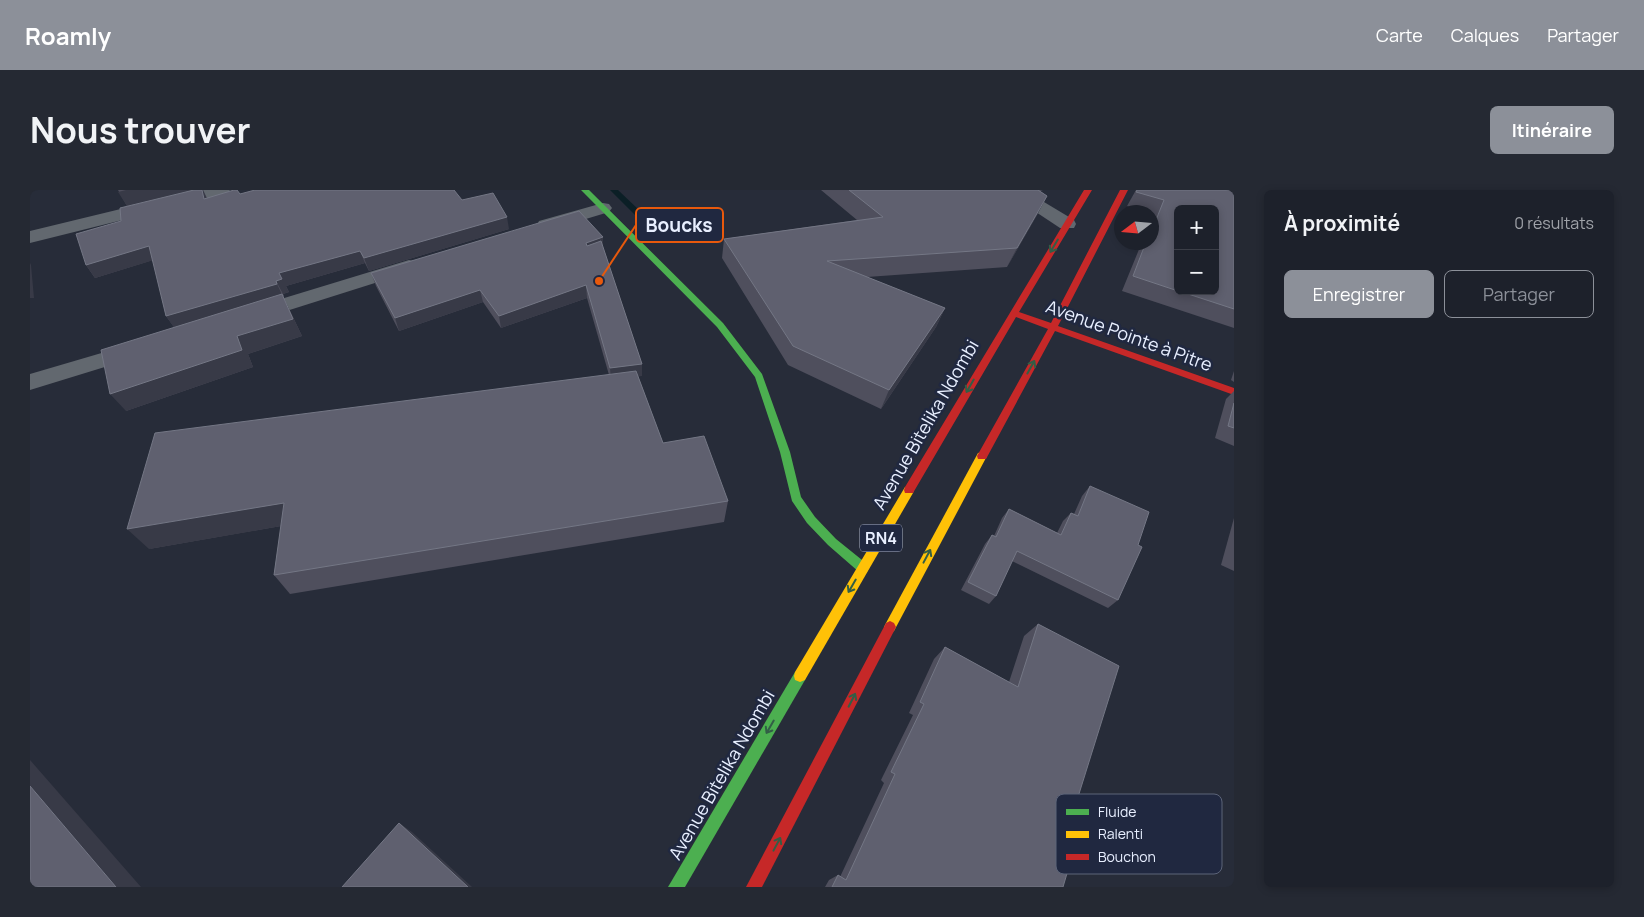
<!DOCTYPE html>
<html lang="fr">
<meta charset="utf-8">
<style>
body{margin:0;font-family:Manrope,sans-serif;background:#252933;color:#f1f3f6}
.controls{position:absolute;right:15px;top:15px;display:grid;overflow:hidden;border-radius:8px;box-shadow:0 2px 8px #0003}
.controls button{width:45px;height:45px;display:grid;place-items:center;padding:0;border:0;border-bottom:1px solid #3b3e47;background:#1d212b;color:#f1f3f6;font:25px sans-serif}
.compass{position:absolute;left:1084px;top:15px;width:45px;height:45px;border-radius:50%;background:#1d212b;box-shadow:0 2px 8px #0003;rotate:254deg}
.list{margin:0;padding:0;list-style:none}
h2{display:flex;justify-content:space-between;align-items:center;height:65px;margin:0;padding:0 20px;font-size:21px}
h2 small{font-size:16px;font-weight:400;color:#a0a3a9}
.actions{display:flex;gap:10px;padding:15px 20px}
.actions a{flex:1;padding:11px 0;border:1px solid #8c9099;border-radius:8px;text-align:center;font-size:18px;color:#8c9099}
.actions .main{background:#8c9099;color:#fff}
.map{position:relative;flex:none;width:1204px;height:697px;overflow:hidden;border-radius:8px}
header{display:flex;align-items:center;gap:30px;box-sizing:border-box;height:70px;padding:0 25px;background:#8c9099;color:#fff}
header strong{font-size:24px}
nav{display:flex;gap:28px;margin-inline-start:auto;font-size:18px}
.intro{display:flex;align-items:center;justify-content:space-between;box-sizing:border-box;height:120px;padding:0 30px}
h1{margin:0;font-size:35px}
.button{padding:12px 22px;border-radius:8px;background:#8c9099;color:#fff;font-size:18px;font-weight:700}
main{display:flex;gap:30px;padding:0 30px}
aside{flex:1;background:#1d212b;border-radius:8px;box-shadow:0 2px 8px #0003}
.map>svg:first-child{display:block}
</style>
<header>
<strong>Roamly</strong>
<nav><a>Carte</a><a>Calques</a><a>Partager</a></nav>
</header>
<div class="intro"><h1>Nous trouver</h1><a class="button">Itinéraire</a></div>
<main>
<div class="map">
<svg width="1204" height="697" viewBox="0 0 1204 697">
<rect width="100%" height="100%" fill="#272c39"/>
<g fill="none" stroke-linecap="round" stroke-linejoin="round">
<!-- stream -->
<polygon fill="#0b1f26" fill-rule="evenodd" points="580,0 588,0 631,41 631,45 625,45"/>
<!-- street -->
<g fill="#62686f" fill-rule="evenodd">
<polygon points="169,0 200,0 197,4 0,53 0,41"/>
<polygon points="973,0 994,0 1044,30 1046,34 1044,38 1030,38"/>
<polygon points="573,13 579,14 582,18 579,22 516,41 509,39 507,35 509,31"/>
<polygon points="379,70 386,72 389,76 386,80 222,132 215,130 211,125 215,120"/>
<polygon points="109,152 117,154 120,159 117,164 0,200 0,184"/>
</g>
<!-- fast -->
<g fill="#4caf50" fill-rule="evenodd">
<polygon points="551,0 559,0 693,133 732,184 760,262 771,307 785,327 806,349 837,374 839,378 837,382 833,383 829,382 798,355 777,333 762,311 750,262 725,187 687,137"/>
<polygon points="770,480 775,482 776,486 775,490 655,697 638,697 765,482"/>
</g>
<!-- slow -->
<g fill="#ffc107" fill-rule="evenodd">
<polygon points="952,262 957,266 864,441 860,443 856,441 854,437 856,433 948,263"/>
<polygon points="879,296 884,300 883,303 775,490 770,492 765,490 764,486 765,482 875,297"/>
</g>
<!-- jam -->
<g fill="#c62828" fill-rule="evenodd">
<polygon points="1054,0 1062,0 989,122 1021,133 1090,0 1098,0 1028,136 1204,198 1204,205 1025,141 956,269 948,269 947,266 1018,139 986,127 883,303 875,303 874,300 875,297"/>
<polygon points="860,431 864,433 866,437 864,441 732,697 716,697 856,433"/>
</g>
</g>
<!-- wall -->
<g fill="#4f4f5d">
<polygon points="88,0 173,0 177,8 210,4 432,10 479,39 339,81 335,73 256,96 259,102 253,104 254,106 253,106 272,146 218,164 223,177 96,221 144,137 136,126 123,70 65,88 56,75 91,31 133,8 97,16"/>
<polygon points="791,0 1013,0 1010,1 1017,6 1007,25 977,77 837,87 915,118 906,137 851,219 758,175 692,68 694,49 827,30"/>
<polygon points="1106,0 1204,0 1204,138 1092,101 1112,52 1122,52 1122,31 1124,24 1122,24 1122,22 1118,22 1097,16"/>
<polygon points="573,47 573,57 612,174 612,186 608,186 633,253 698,311 694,332 260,404 244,385 251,336 119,359 579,185 557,108 471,138 453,112 369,141 346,96 341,83"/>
<polygon points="1204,181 1204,192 1201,190"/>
<polygon points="1204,201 1204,256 1185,248 1196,209"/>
<polygon points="1060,296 1088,410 1078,418 982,371 966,406 959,414 931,400 955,354 962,345 964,346 972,328 979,319 1027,343 1033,331 1041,323 1044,324 1052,306"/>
<polygon points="1204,328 1204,381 1191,375"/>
<polygon points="1008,434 1048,607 1033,697 795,697 799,690 808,685 810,687 854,593 851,590 883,525 879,523 904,469 915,457 979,492 994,446"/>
</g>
<!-- shaded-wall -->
<g fill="#383a47">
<polygon points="96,0 167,0 97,16 88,2"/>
<polygon points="172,0 173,0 178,11 174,9"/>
<polygon points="1017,6 1007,25 977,77 987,58"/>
<polygon points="477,27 479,39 339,81 334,68"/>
<polygon points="573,47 573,59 557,65 556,53"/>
<polygon points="119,56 127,69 65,88 56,75"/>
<polygon points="330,61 335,73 256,96 259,102 253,104 246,91 249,83"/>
<polygon points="0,73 1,75 4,108 0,108"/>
<polygon points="247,94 272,146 218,164 223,177 96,221 80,204 145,139 136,126"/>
<polygon points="556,95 557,108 471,138 469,126"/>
<polygon points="450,100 453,112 369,141 365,128"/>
<polygon points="915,118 906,137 851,219 859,200"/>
<polygon points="612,174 612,186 581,190 580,178"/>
<polygon points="254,313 269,333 119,359 97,339"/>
<polygon points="0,570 111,697 86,697 0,596"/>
<polygon points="369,633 382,642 442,697 438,697"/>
</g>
<!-- building -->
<g fill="#5f606f" stroke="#747785">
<polygon points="164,0 172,0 174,9 204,0 207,0 210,4 225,0 424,0 432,10 463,3 477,27 334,68 330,61 249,83 252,89 246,91 247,94 136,126 119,56 56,75 46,44 91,31 90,18"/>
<polygon points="819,0 1008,0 1017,6 987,58 797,71 915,118 859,200 763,156 694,49 853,27"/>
<polygon points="1107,0 1204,0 1204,119 1149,101 1185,101 1185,19 1148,19 1148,101 1103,86 1116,52 1122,52 1122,40 1134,10 1106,2"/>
<polygon points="549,21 573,47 556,53 557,56 571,51 612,174 580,178 556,95 469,126 450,100 365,128 341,83"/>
<polygon points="252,104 263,129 207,146 212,160 80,204 71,160"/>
<polygon points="606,181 633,253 674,246 698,311 244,385 254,313 97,339 125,243"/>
<polygon points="1204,213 1204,238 1198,236"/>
<polygon points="1060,296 1119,322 1108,355 1112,357 1088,410 987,361 966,406 938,392 962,345 966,347 979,319 1031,345 1041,323 1048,326"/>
<polygon points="1008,434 1089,476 1048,607 1058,612 1033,697 802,697 808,685 816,690 865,584 861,582 894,514 890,512 915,457 988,497"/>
<polygon points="0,596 86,697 0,697"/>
<polygon points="369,633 438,697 312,697"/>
</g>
<!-- one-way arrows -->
<defs><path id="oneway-shaft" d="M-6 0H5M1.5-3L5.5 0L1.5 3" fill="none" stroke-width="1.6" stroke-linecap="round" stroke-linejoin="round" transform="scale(1.25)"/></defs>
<g stroke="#325e46">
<use href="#oneway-shaft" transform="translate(1024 56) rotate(121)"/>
<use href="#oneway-shaft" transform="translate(1001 177) rotate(-61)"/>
<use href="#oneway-shaft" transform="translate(940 196) rotate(120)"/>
<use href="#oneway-shaft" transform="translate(897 366) rotate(-62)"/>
<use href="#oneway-shaft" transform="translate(822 396) rotate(120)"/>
<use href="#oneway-shaft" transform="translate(822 510) rotate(-63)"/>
<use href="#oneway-shaft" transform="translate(740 537) rotate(120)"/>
<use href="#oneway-shaft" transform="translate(747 654) rotate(-62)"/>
</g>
<g text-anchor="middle" stroke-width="5" stroke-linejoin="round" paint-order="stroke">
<!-- shield labels -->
<rect fill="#202840" stroke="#acb3c6" stroke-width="1" x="830" y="334.5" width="42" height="27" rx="4"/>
<g font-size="16" font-weight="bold" fill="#e8efff">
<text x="851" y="354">RN4</text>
</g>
<!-- street labels -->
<g font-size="18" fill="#e8efff" stroke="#202840">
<text transform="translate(1099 146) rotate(20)" y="6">Avenue Pointe à Pitre</text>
<text transform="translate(896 235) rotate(-60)" y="6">Avenue Bitelika Ndombi</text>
<text transform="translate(692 585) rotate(-60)" y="6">Avenue Bitelika Ndombi</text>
</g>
</g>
<!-- legend -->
<rect x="1026" y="604" width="166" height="80" rx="8" fill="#202840" stroke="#5c6479" stroke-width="1"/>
<rect x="1036" y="619" width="23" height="6" fill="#4caf50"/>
<rect x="1036" y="641" width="23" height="7" fill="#ffc107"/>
<rect x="1036" y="664" width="23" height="6" fill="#c62828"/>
<g font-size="14" fill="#e8efff">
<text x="1068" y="627">Fluide</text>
<text x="1068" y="649">Ralenti</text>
<text x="1068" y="672">Bouchon</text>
</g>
<!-- callouts -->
<path fill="none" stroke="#e8590c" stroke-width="2" d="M569 91L606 35"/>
<circle fill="#e8590c" stroke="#202840" stroke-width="2" cx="569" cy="91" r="5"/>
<rect fill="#202840" stroke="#e8590c" stroke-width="2" x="606" y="18" width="87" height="34" rx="5"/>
<g font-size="19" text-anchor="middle" font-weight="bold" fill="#e8efff">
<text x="649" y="42">Boucks</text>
</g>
</svg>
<div class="controls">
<button>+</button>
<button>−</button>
</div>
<svg class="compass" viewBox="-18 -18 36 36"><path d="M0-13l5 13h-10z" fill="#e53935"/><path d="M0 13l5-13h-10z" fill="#a0a3a9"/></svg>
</div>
<aside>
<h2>À proximité<small>0 résultats</small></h2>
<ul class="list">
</ul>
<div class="actions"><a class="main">Enregistrer</a><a>Partager</a></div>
</aside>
</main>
